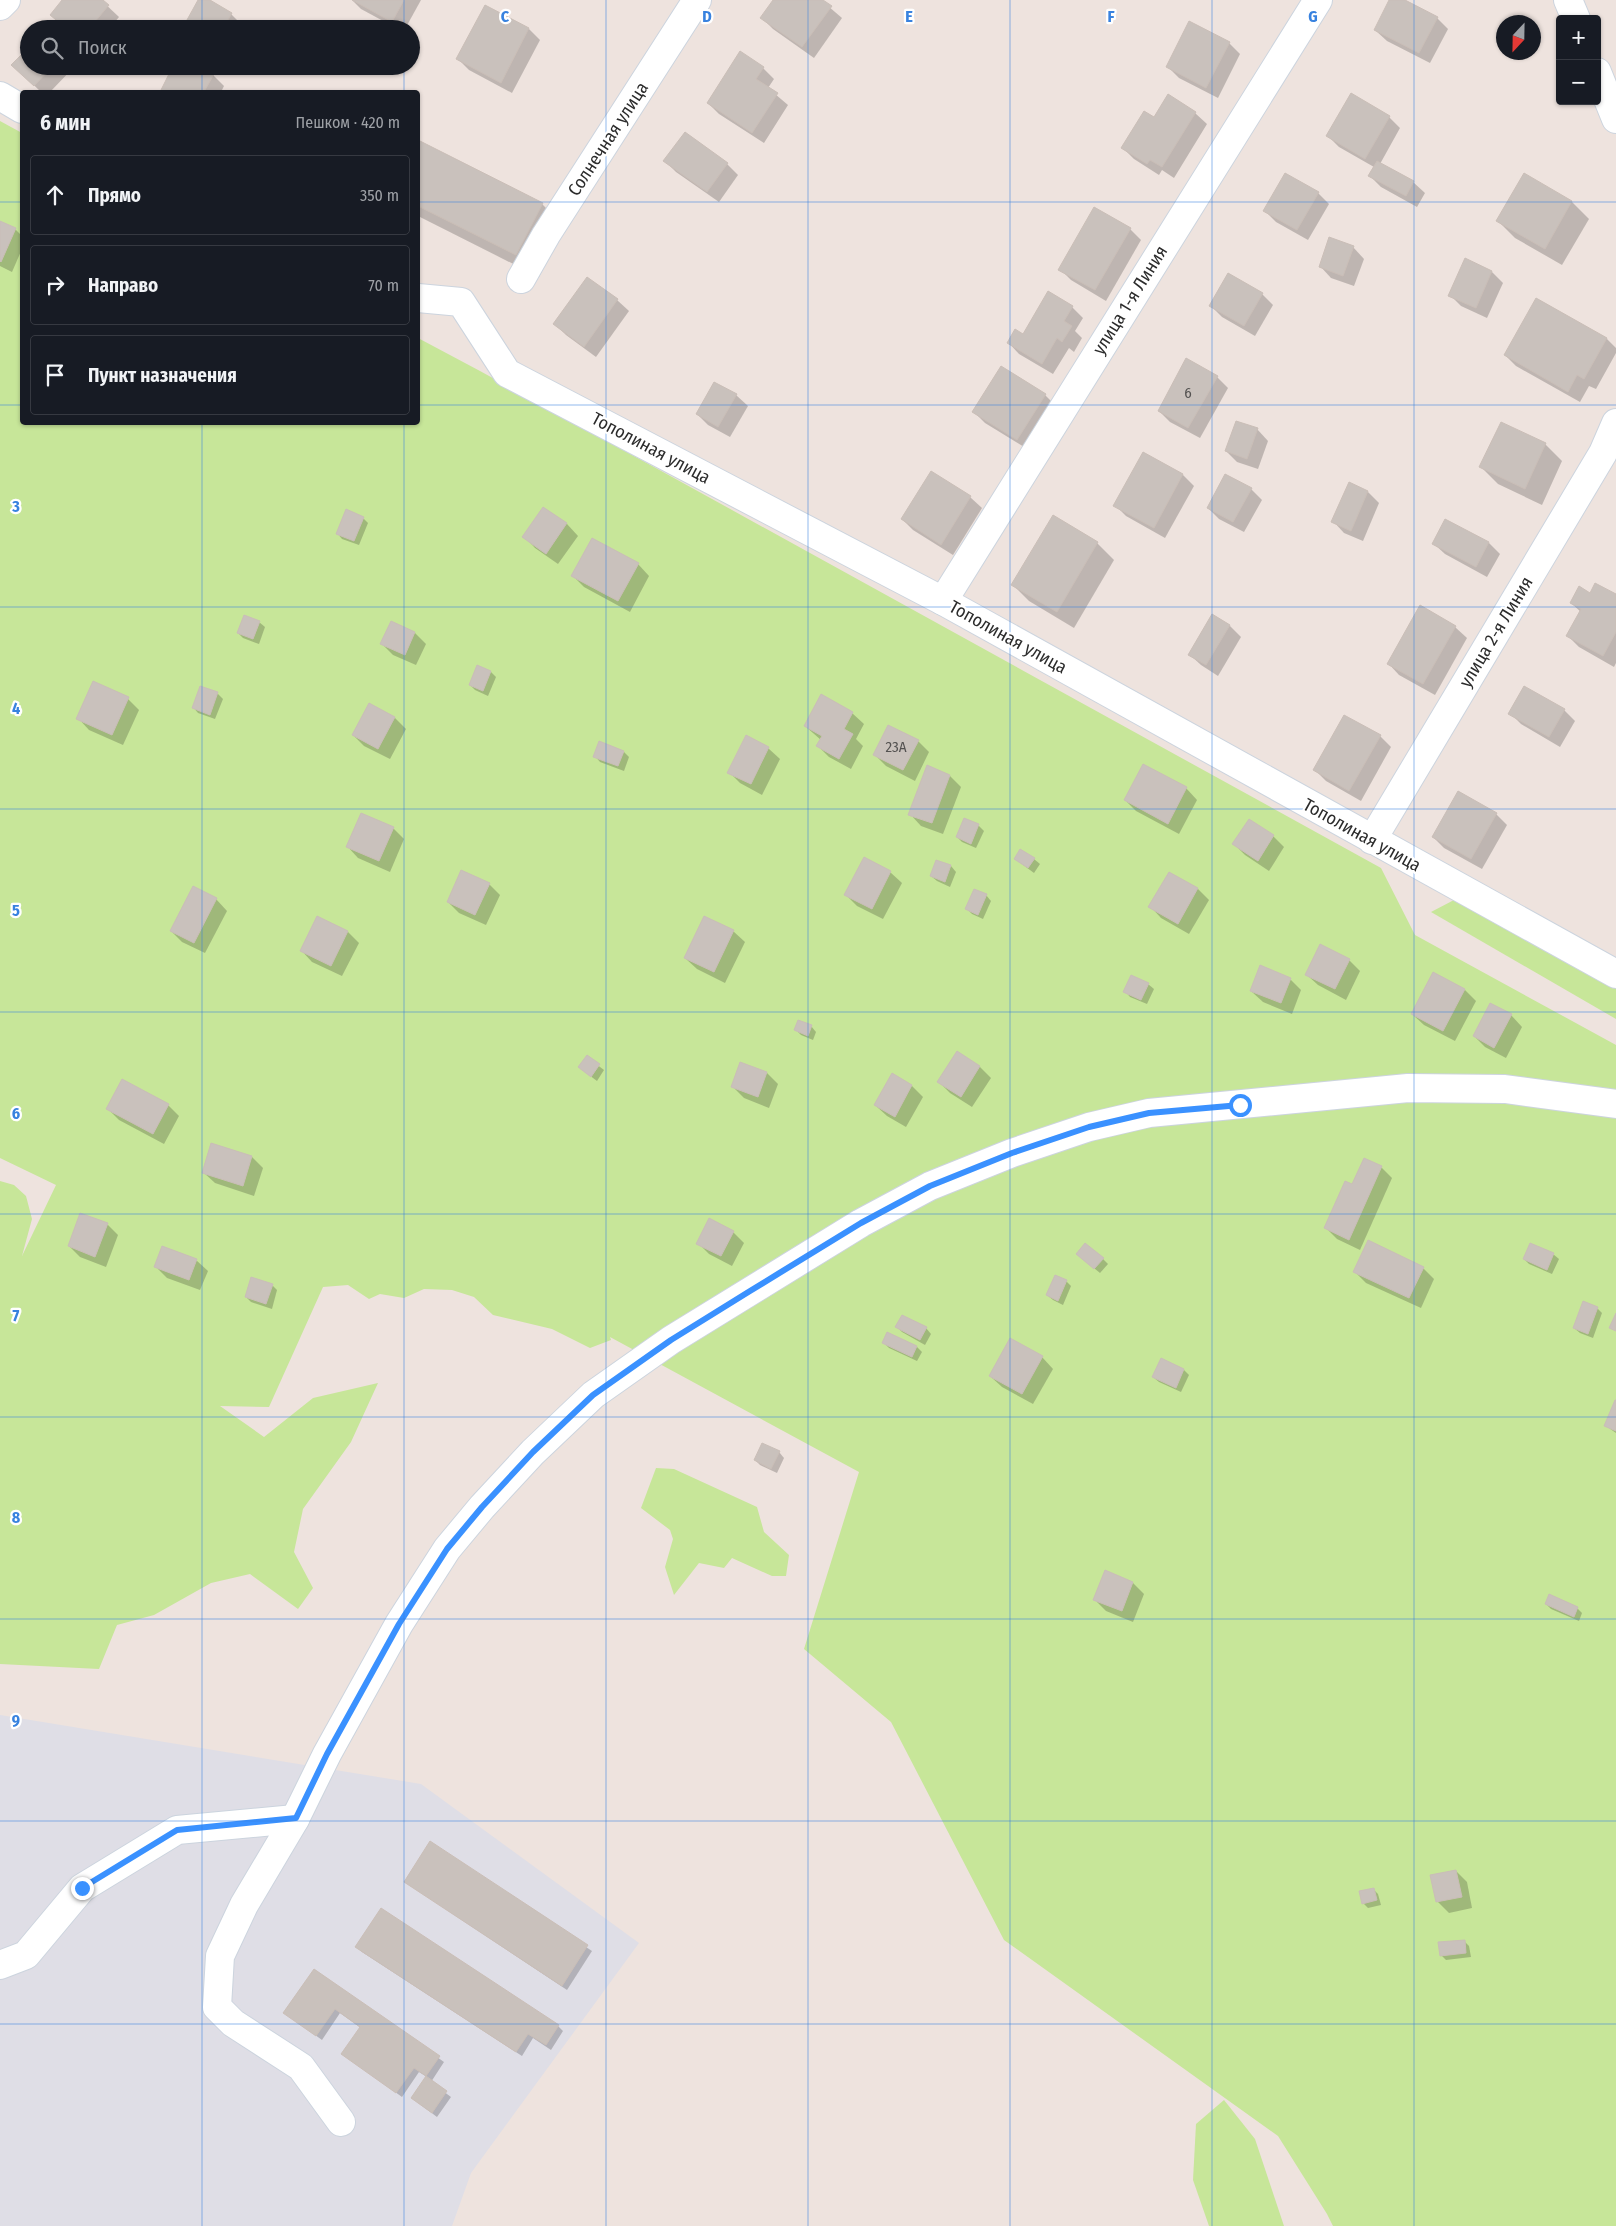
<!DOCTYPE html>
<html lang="ru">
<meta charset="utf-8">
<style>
body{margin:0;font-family:"Fira Sans Condensed",sans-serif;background:#242831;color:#f1f3f6}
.controls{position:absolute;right:15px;top:15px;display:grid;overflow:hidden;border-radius:5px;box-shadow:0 1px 4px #0004}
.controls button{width:45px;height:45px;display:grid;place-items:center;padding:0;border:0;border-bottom:1px solid #363941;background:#171b24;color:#f1f3f6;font:25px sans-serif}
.compass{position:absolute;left:1496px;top:15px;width:45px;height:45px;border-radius:50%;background:#171b24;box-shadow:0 1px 4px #0004;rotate:202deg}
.stop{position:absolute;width:15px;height:15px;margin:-11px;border:4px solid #3a91ff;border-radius:50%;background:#fff}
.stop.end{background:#3a91ff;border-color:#fff;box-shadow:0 1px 5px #0008}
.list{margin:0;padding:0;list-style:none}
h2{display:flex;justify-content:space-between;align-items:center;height:65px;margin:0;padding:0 20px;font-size:21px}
h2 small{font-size:16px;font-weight:400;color:#9ea1a6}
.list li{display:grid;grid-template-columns:32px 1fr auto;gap:15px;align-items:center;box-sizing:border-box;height:80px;margin:0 10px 10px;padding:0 10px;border:1px solid #363941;border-radius:5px}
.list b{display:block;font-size:19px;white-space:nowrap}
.list em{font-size:16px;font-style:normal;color:#9ea1a6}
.icon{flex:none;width:28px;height:28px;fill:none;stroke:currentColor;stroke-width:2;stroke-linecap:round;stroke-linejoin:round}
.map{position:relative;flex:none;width:1616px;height:2226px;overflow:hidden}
.search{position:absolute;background:#171b24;box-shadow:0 1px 4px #0004;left:20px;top:20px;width:400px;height:55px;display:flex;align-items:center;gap:12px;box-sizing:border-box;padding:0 18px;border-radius:28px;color:#9ea1a6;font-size:19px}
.panel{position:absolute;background:#171b24;box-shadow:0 1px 4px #0004;left:20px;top:90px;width:400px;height:335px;border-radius:5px}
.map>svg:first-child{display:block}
</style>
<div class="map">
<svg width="1616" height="2226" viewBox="0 0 1616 2226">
<rect width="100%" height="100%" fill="#eee3de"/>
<!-- industrial -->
<polygon fill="#dfdee6" points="0,1715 421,1784 639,1943 471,2173 452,2226 0,2226"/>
<!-- green -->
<g fill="#c7e699">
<polygon points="0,121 22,133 22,422 418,422 418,338 480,371 1381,868 1415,935 1616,1045 1616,2226 1333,2226 1327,2214 1278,2136 1004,1940 891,1722 804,1649 859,1472 610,1337 611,1340 590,1348 552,1329 493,1315 474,1297 452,1290 424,1289 404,1298 380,1294 369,1299 348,1285 323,1287 269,1407 220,1406 264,1437 313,1398 378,1383 351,1442 303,1509 294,1552 313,1588 298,1609 250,1574 211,1583 154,1615 117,1625 99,1669 0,1664 0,1181 14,1185 26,1196 32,1219 22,1256 56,1185 0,1158"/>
<polygon points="1454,900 1616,986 1616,1019 1431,912"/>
<polygon points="656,1468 674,1469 757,1507 764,1532 789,1555 786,1576 772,1576 732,1558 724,1568 699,1563 674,1595 665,1567 673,1539 670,1530 641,1508"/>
<polygon points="1224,2100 1255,2139 1284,2226 1209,2226 1193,2180 1196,2124"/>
</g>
<!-- shadow -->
<g fill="#0003">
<polygon points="64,0 101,0 119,17 109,29 67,29 63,26"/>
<polygon points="200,0 207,0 231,14 242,25 240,29 183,29"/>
<polygon points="352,0 421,0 405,29 398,29 361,9"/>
<polygon points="774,0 821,0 842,18 814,58 773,29 762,18"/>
<polygon points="1391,0 1402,0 1437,18 1448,29 1430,63 1387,41 1375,30"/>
<polygon points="485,6 529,29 540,40 512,93 469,70 458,59"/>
<polygon points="1229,43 1240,54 1218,98 1179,78 1167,66"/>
<polygon points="13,65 29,66 75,66 50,92 41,92"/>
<polygon points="175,66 213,75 224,86 221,92 161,92"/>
<polygon points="763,68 774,79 768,88 788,105 764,143 719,114 708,103"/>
<polygon points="1195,113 1207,124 1174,178 1162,170 1159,175 1134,159 1123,148 1154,118"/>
<polygon points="1389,117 1400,128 1380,164 1413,182 1425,193 1417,207 1381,187 1370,176 1374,167 1339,147 1328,136"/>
<polygon points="685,133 727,164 738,175 719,202 676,172 665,161"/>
<polygon points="418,141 542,204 565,227 539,277 418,216"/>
<polygon points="1524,175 1572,202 1589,219 1562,265 1515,238 1498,221"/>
<polygon points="1318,193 1329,204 1308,240 1276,222 1265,211"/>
<polygon points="0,222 15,229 22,236 22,249 12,272 0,266"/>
<polygon points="1130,229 1141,240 1106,301 1071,280 1060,269"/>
<polygon points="1353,247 1364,259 1354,286 1331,278 1320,266"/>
<polygon points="1466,260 1492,272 1503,283 1487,318 1461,306 1450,295"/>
<polygon points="587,279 617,300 629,311 596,357 566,335 555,324"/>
<polygon points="1049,293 1072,307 1083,318 1075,331 1082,338 1074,352 1069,348 1053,374 1019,354 1008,342 1023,336"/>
<polygon points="1262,294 1273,305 1255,336 1222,317 1211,306"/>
<polygon points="1537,299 1607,339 1616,348 1616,353 1596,389 1589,386 1580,402 1516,366 1505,355"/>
<polygon points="1217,377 1228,388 1200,438 1170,422 1159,411"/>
<polygon points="715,383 736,395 748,406 730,437 708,425 697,414"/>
<polygon points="1045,395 1056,406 1029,450 985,423 974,412"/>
<polygon points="1257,429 1268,441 1258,469 1237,462 1226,451"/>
<polygon points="1545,444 1562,461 1542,505 1498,484 1481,467"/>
<polygon points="1143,453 1183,475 1194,486 1165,538 1126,516 1115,505"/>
<polygon points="931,473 970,497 982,508 953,555 913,530 902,519"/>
<polygon points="1349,484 1368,492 1379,503 1363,541 1344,533 1333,521"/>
<polygon points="1251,489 1262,500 1244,532 1219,519 1208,508"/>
<polygon points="544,508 567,524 578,536 558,564 535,548 524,536"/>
<polygon points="1053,517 1097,543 1114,560 1074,628 1029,601 1013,585"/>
<polygon points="363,518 368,523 359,545 342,539 337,533"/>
<polygon points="1433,543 1489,543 1500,554 1487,577 1445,554"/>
<polygon points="638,564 649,576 630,612 584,587 573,576"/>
<polygon points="1590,594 1616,596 1616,663 1614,667 1579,647 1568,636 1581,612 1571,603"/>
<polygon points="1213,616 1230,626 1241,637 1218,676 1201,665 1189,654"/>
<polygon points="259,622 265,627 259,644 243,638 238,633"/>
<polygon points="391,623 415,633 426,644 416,665 393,655 382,644"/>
<polygon points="1455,627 1467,638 1435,695 1399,675 1388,663"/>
<polygon points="478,666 491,672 496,677 488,696 475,690 470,685"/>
<polygon points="217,693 223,699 215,719 198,713 193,707"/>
<polygon points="128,699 139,710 123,745 89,730 78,718"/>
<polygon points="369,705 395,718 406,729 390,759 364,746 353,735"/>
<polygon points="1564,710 1575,721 1560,747 1521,724 1510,713"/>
<polygon points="852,713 864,724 856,739 863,746 851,769 829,757 818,746 821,740 805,726"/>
<polygon points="1380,736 1391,747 1361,801 1326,781 1315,770"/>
<polygon points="918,741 929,752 915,781 886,766 874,754"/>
<polygon points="768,748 780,759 762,795 740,783 729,772"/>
<polygon points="624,752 629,757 624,771 600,762 595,756"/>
<polygon points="950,776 961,787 943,834 921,826 910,814"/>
<polygon points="1186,788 1197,800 1179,834 1136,811 1125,800"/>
<polygon points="1496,814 1507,825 1482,869 1444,848 1433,837"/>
<polygon points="965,819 978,825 984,831 976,848 962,842 957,837"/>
<polygon points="1249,820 1273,836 1284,847 1269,871 1245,855 1234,844"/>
<polygon points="393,828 404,839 390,872 358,858 347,846"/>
<polygon points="864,859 890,872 902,883 883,919 857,906 846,895"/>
<polygon points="1015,859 1034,859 1040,864 1034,873"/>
<polygon points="937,861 951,866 956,872 950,887 937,881 931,876"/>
<polygon points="1169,873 1198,889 1209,900 1189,934 1161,918 1150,906"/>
<polygon points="489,884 500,895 486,925 459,913 448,902"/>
<polygon points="986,895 991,901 983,919 972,914 967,909"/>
<polygon points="216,899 227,911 205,953 182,942 171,931"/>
<polygon points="317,918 348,932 359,943 342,976 312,962 301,950"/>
<polygon points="733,931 745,942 725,983 697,969 685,958"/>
<polygon points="1349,960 1360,971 1346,1000 1318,985 1306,974"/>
<polygon points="1433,973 1465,990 1476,1001 1455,1041 1424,1025 1412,1014"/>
<polygon points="1290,979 1301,990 1292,1014 1263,1002 1251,991"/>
<polygon points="1148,984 1154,989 1147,1004 1130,997 1125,991"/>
<polygon points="1511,1015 1522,1027 1506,1058 1485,1047 1474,1036"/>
<polygon points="811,1026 816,1032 813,1040 801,1035 796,1030"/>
<polygon points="957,1053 980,1067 991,1078 972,1107 950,1093 939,1082"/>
<polygon points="587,1057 604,1070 597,1081 585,1072"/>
<polygon points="741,1063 767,1073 778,1084 769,1108 744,1098 732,1086"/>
<polygon points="892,1075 912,1086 923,1097 906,1127 887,1116 875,1105"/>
<polygon points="168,1105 179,1116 164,1144 119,1120 108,1109"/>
<polygon points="212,1145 252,1157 263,1168 254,1196 215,1183 203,1172"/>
<polygon points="1381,1167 1392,1178 1360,1250 1337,1239 1326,1228"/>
<polygon points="107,1224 118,1235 106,1267 80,1257 69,1246"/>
<polygon points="733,1232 744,1243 732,1266 709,1254 698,1243"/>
<polygon points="1553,1254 1559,1259 1552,1274 1529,1264 1524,1259"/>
<polygon points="1083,1259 1103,1259 1108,1264 1100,1273"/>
<polygon points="196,1260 208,1271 200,1290 167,1278 156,1267"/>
<polygon points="1423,1268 1434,1279 1421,1308 1366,1283 1355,1272"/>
<polygon points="1066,1281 1071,1286 1063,1305 1053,1300 1047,1295"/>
<polygon points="272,1285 277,1290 272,1309 251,1302 246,1297"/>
<polygon points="1597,1308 1602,1313 1593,1338 1580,1333 1574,1328"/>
<polygon points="897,1327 926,1328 931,1334 925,1345 902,1332"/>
<polygon points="888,1334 917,1347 922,1352 917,1361 889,1348 884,1343"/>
<polygon points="1042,1357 1053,1369 1033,1404 1002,1387 990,1376"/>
<polygon points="1161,1360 1184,1370 1189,1375 1181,1392 1159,1382 1153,1377"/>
<polygon points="1616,1401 1616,1433 1606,1426"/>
<polygon points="779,1452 784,1458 777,1473 760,1465 755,1460"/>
<polygon points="1106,1572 1133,1583 1144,1594 1133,1622 1106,1611 1095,1600"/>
<polygon points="1546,1604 1577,1608 1582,1613 1579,1621 1551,1609"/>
<polygon points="430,1843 592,1951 567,1990 405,1882"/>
<polygon points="1456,1871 1467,1882 1472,1908 1449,1913 1438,1902 1432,1876"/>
<polygon points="1373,1889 1378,1894 1381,1905 1368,1908 1363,1903"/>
<polygon points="381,1910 558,2026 563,2031 551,2050 533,2038 522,2056 362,1952 357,1947"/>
<polygon points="1464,1941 1469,1946 1471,1957 1446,1960 1441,1955"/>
<polygon points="315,1970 444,2062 431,2082 451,2097 437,2117 412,2098 427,2077 419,2072 402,2097 343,2054 361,2028 340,2013 322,2040 285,2013"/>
</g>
<!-- building -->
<g fill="#c9c1bc" stroke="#cabeb7">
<polygon points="62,0 103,0 109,5 89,29 67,29 50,15"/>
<polygon points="198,0 210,0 232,13 223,29 182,29"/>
<polygon points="352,0 404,0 392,22"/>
<polygon points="773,0 823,0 832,6 802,47 760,18"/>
<polygon points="1389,0 1405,0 1438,17 1419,53 1374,30"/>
<polygon points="485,5 529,28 501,83 456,59"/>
<polygon points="1189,21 1230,42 1206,88 1166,67"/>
<polygon points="29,47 29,66 53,66 34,86 11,65"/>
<polygon points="740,51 764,67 756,79 778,93 752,133 707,103"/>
<polygon points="173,66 199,66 214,74 204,92 160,92"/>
<polygon points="1351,93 1390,116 1365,159 1326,136"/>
<polygon points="1168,94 1196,112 1162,167 1150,160 1147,164 1121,148 1144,111 1154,117"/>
<polygon points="685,132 728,163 707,192 663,161"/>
<polygon points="418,140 543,203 516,255 418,206"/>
<polygon points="1377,161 1414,181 1406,196 1368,176"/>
<polygon points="1285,173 1319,192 1297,230 1263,211"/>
<polygon points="1524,173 1572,201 1545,249 1496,221"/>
<polygon points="1094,207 1131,228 1095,290 1058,270"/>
<polygon points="0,221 16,228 1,262 0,261"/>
<polygon points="1329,237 1354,246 1343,276 1319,267"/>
<polygon points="1465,258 1492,271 1476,308 1448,296"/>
<polygon points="1228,273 1263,293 1244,326 1209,306"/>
<polygon points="587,277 618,299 584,347 553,324"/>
<polygon points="1048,291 1073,306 1064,321 1072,326 1062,342 1057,338 1042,364 1007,343 1015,329 1023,334"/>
<polygon points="1536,298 1607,338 1584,379 1577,375 1568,392 1504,355"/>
<polygon points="1186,358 1218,376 1188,428 1158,411"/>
<polygon points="1001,366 1046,394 1017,440 972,412"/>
<polygon points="714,382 737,394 718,427 696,414"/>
<polygon points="1236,421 1258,428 1247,459 1225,451"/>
<polygon points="1501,422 1546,443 1525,489 1479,467"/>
<polygon points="1143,452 1183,474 1154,528 1113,506"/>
<polygon points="931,471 971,496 941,545 901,519"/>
<polygon points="1225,474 1252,488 1233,522 1207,508"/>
<polygon points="1349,482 1368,491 1351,531 1331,522"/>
<polygon points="543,507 567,523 546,554 522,537"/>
<polygon points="346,509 364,517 354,541 336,534"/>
<polygon points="1053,515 1098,542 1057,612 1011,585"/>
<polygon points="1445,519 1489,542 1476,567 1432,544"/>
<polygon points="592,538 639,563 618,601 571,576"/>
<polygon points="1595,583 1616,594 1616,632 1603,656 1566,636 1581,609 1570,603 1579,586 1590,593"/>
<polygon points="1420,605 1456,626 1423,684 1387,664"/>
<polygon points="1212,614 1230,625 1206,665 1188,655"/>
<polygon points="244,615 260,621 253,639 237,633"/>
<polygon points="391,621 415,632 405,655 380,644"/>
<polygon points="477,665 491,671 483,691 469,685"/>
<polygon points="93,681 129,697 112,735 76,719"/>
<polygon points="200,686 218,692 210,715 192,708"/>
<polygon points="1524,686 1565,709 1549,737 1508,714"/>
<polygon points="821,694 853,712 844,729 853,734 839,759 816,746 822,736 804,726"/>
<polygon points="369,703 395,717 378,749 352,735"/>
<polygon points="1344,715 1381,735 1349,791 1313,770"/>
<polygon points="888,725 919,740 903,770 873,755"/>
<polygon points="746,735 769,747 751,784 727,773"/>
<polygon points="599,741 624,751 618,766 593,757"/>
<polygon points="1143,764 1187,787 1168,824 1124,800"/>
<polygon points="927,765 950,775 932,823 908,815"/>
<polygon points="1458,791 1497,813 1471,859 1432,837"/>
<polygon points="361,813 394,827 379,861 346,847"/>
<polygon points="964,818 979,824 971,844 956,837"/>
<polygon points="1249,819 1274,835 1258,861 1232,844"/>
<polygon points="1020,849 1035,858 1028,868 1014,859"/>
<polygon points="864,857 891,871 872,909 844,895"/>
<polygon points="936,860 951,865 945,882 930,876"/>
<polygon points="461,870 490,883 475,915 447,902"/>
<polygon points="1169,872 1198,888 1178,924 1148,907"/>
<polygon points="193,886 217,898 194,943 170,931"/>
<polygon points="974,889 987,894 978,915 965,909"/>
<polygon points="317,916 348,931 331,966 300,951"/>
<polygon points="704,916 734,930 714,972 684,958"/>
<polygon points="1320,944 1350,959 1335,989 1305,975"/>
<polygon points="1260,965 1291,978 1281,1003 1250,991"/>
<polygon points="1433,972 1465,989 1443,1031 1411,1014"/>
<polygon points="1131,975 1149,983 1141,1000 1123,992"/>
<polygon points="1490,1003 1512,1014 1494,1048 1473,1036"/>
<polygon points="798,1020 812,1025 808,1036 794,1030"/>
<polygon points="957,1051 980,1066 961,1097 937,1082"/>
<polygon points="587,1055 600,1064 591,1077 578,1067"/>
<polygon points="740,1062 767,1072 758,1097 731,1087"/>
<polygon points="892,1073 912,1085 895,1117 874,1105"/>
<polygon points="122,1079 169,1104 153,1134 106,1109"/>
<polygon points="211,1143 252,1156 243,1186 202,1173"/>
<polygon points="1364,1158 1382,1166 1349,1240 1324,1228 1345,1181 1352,1184"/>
<polygon points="80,1213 108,1223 95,1257 68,1246"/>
<polygon points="709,1218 734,1231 721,1256 696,1244"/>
<polygon points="1368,1240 1424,1267 1409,1298 1353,1272"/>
<polygon points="1085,1243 1104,1258 1094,1269 1076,1254"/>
<polygon points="1530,1243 1554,1253 1547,1270 1523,1259"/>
<polygon points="162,1246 197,1259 189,1280 154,1267"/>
<polygon points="1055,1275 1067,1280 1058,1301 1046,1295"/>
<polygon points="251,1277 273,1284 266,1304 245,1297"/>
<polygon points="1583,1301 1598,1307 1588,1334 1573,1328"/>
<polygon points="1616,1313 1616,1331 1609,1328"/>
<polygon points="902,1315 927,1327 920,1340 895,1327"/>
<polygon points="887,1332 917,1346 912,1357 882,1343"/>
<polygon points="1010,1338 1043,1356 1022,1394 989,1376"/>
<polygon points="1161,1358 1184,1369 1176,1388 1152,1377"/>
<polygon points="1615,1400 1616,1400 1616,1431 1604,1426"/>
<polygon points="762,1443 780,1451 771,1469 754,1460"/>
<polygon points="1105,1570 1133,1582 1122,1611 1093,1600"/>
<polygon points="1549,1594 1578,1607 1574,1617 1545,1604"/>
<polygon points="430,1841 588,1945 562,1986 404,1882"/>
<polygon points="1456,1870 1462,1897 1436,1902 1430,1875"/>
<polygon points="1374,1888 1377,1900 1362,1904 1359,1891"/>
<polygon points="381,1908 559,2025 546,2045 528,2034 516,2052 355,1947"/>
<polygon points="1465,1940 1466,1953 1440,1956 1438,1942"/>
<polygon points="314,1969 440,2056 426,2076 414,2068 396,2093 341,2054 360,2027 335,2009 316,2036 283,2013"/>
<polygon points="426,2076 447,2091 432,2113 411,2098"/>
</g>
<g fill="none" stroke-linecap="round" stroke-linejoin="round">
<!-- street casing -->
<g stroke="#ccd4de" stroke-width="30">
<g id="street">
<polyline points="1568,0 1576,19"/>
<polyline points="0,6 6,0"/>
<polyline points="1597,72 1616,119"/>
<polyline points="0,96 22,109"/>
<polyline points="521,279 546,235 697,0"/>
<polyline points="418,298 461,302 507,373 943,601 1616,974"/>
<polyline points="943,601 1318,0"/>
<polyline points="1372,840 1603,453 1616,423"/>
<polyline points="0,1965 26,1955 82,1888 177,1830 295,1819"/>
<polyline points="341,2122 301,2067 233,2023 217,2007 220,1956 244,1905 295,1819 327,1754 399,1624 447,1549 482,1507 533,1452 593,1395 671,1340 861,1223 930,1186 1012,1153 1089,1127 1149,1113 1408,1088 1505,1089 1616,1104"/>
</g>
</g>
<!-- street -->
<use href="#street" stroke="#fff" stroke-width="28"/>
</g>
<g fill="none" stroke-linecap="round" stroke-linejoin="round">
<!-- route -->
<polyline stroke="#3a91ff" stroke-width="6" points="82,1888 177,1830 296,1818 327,1754 399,1624 447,1549 482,1507 533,1452 593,1395 671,1340 750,1291 861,1223 930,1186 1012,1153 1089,1127 1149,1113 1240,1105"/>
</g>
<!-- grid -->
<path fill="none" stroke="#3882df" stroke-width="1" stroke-opacity="0.55" d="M202,0v29M404,0v29M606,0v2226M808,0v2226M1010,0v2226M1212,0v2226M1414,0v2226M202,66v26M404,66v26M0,202h22M418,202h1198M0,405h22M418,405h1198M202,422v1804M404,422v1804M0,607h1616M0,809h1616M0,1012h1616M0,1214h1616M0,1417h1616M0,1619h1616M0,1821h1616M0,2024h1616"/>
<g text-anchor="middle" stroke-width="4.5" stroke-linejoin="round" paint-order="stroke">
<!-- number labels -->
<g font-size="15" fill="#535150">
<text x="1188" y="398">6</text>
<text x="896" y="752">23А</text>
</g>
<!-- street labels -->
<g font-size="18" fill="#2c2c2c" stroke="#fff">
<text transform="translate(608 139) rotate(-57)" y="6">Солнечная улица</text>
<text transform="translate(1130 300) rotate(-58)" y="6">улица 1-я Линия</text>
<text transform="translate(651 448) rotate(28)" y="6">Тополиная улица</text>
<text transform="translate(1496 632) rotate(-59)" y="6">улица 2-я Линия</text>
<text transform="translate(1008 637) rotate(29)" y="6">Тополиная улица</text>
<text transform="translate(1362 835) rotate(29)" y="6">Тополиная улица</text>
</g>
</g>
<g font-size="16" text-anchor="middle" font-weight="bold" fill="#3882df" stroke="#fff" stroke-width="4.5" stroke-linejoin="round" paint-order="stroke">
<text x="505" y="22">C</text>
<text x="707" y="22">D</text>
<text x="909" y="22">E</text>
<text x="1111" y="22">F</text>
<text x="1313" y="22">G</text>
<text x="16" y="512">3</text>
<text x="16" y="714">4</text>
<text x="16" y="916">5</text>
<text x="16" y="1119">6</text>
<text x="16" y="1321">7</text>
<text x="16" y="1523">8</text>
<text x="16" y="1726">9</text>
</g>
</svg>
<div class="controls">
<button>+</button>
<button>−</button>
</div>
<svg class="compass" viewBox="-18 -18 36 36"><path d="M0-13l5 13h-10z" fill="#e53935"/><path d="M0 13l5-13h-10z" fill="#9ea1a6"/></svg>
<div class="stop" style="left:1240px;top:1105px"></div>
<div class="stop end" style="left:82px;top:1888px"></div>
<div class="search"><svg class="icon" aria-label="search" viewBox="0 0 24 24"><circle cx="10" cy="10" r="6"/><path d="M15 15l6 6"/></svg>Поиск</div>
<section class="panel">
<h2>6 мин<small>Пешком · 420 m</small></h2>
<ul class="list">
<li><svg class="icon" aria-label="ahead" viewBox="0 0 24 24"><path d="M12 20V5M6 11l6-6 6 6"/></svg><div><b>Прямо</b></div><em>350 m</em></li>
<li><svg class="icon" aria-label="right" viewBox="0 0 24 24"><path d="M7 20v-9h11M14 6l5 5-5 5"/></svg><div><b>Направо</b></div><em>70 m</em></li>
<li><svg class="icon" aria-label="arrive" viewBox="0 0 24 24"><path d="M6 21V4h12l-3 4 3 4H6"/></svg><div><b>Пункт назначения</b></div></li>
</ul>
</section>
</div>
